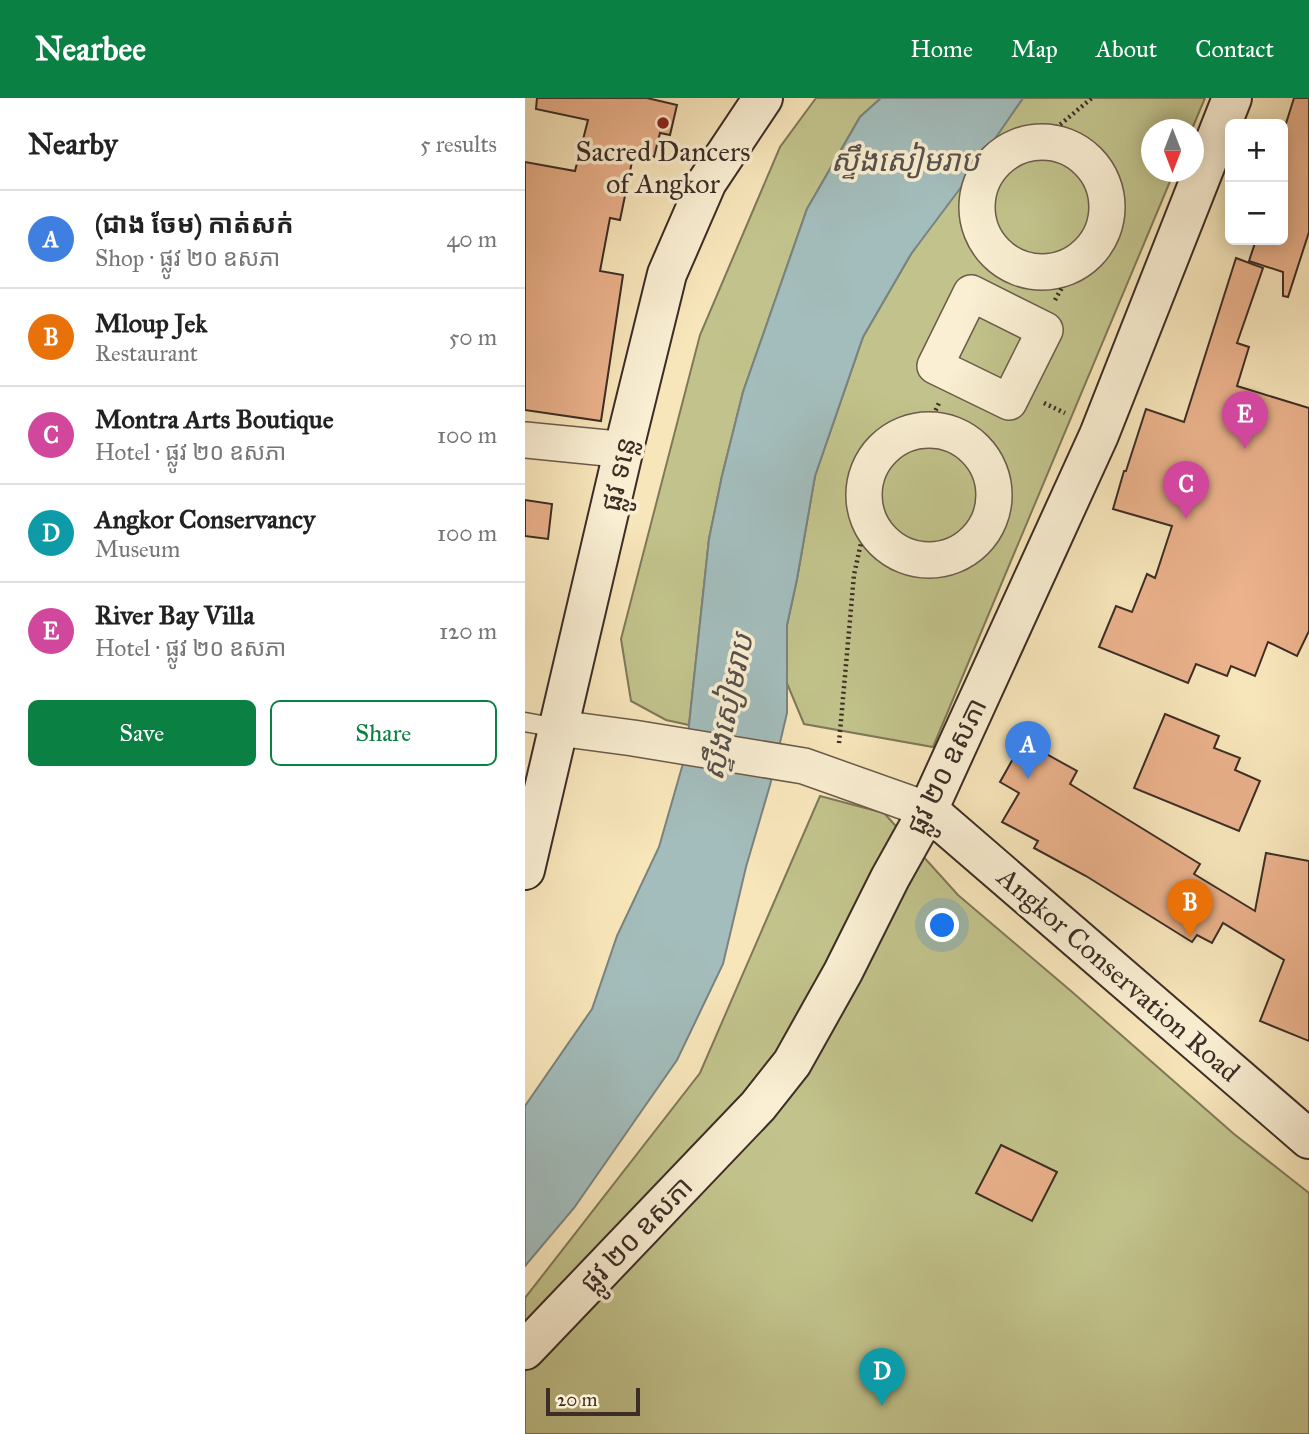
<!DOCTYPE html>
<meta charset="utf-8">
<style>
body{margin:0;font-family:"IM FELL Great Primer","Noto Sans Khmer",serif;background:#f6f6f6;color:#222}
.controls{position:absolute;right:21px;top:21px;display:grid;overflow:hidden;border-radius:10px;box-shadow:0 4px 18px #0003}
.controls button{width:63px;height:63px;display:grid;place-items:center;padding:0;border:0;border-bottom:2px solid #e0e0e0;background:#fff;color:#222;font:35px sans-serif}
.compass{position:absolute;left:616px;top:21px;width:63px;height:63px;border-radius:50%;background:#fff;box-shadow:0 4px 18px #0003;rotate:180deg}
.scale{position:absolute;left:21px;bottom:18px;width:94px;box-sizing:border-box;padding-left:7px;border:4px solid #3c2d26;border-top:0;font-size:19px;line-height:24px;white-space:nowrap;color:#3c2d26;-webkit-text-stroke:5px #faefd3;paint-order:stroke}
.you{position:absolute;left:418px;top:828px;width:24px;height:24px;margin:-18px;border:5px solid #fff;border-radius:50%;background:#1a73e8;box-shadow:0 0 0 10px #1a73e833}
.badge{display:grid;place-items:center;width:46px;height:46px;border-radius:50%;background:#0b8043;color:#fff;font-size:23px;font-weight:700}
.pin{position:absolute;translate:-50% -58px;filter:drop-shadow(0 2px 4px #0008)}
.pin::after{content:'';position:absolute;top:37px;width:24px;height:21px;background:inherit;clip-path:polygon(0 0,100% 0,50% 100%)}
.list{margin:0;padding:0;list-style:none}
h2{display:flex;justify-content:space-between;align-items:center;height:91px;margin:0;padding:0 28px;font-size:30px}
h2 small{font-size:23px;font-weight:400;color:#767676}
.list li{display:grid;grid-template-columns:46px 1fr auto;gap:21px;align-items:center;box-sizing:border-box;height:98px;padding:0 28px;border-top:2px solid #e0e0e0}
.list b{display:block;font-size:26px;white-space:nowrap}
.list p{margin:0;font-size:23px;white-space:nowrap;color:#767676}
.list em{font-size:23px;font-style:normal;color:#767676}
.actions{display:flex;gap:14px;padding:21px 28px}
.actions a{flex:1;padding:16px 0;border:2px solid #0b8043;border-radius:10px;text-align:center;font-size:24px;color:#0b8043}
.actions .main{background:#0b8043;color:#fff}
.map{position:relative;flex:none;width:784px;height:1336px;overflow:hidden}
header{display:flex;align-items:center;gap:42px;box-sizing:border-box;height:98px;padding:0 35px;background:#0b8043;color:#fff}
header strong{font-size:33px}
nav{display:flex;gap:38px;margin-inline-start:auto;font-size:24px}
main{display:flex}
aside{flex:1;background:#fff}
.map>svg:first-child{display:block}
</style>
<header>
<strong>Nearbee</strong>
<nav><a>Home</a><a>Map</a><a>About</a><a>Contact</a></nav>
</header>
<main>
<aside>
<h2>Nearby<small>5 results</small></h2>
<ul class="list">
<li><span class="badge" style="background:#3f7fe0">A</span><div><b>(ជាង ចែម) កាត់សក់</b><p>Shop · ផ្លូវ ២០ ឧសភា</p></div><em>40 m</em></li>
<li><span class="badge" style="background:#e8710a">B</span><div><b>Mloup Jek</b><p>Restaurant</p></div><em>50 m</em></li>
<li><span class="badge" style="background:#d1479c">C</span><div><b>Montra Arts Boutique</b><p>Hotel · ផ្លូវ ២០ ឧសភា</p></div><em>100 m</em></li>
<li><span class="badge" style="background:#0f9aa8">D</span><div><b>Angkor Conservancy</b><p>Museum</p></div><em>100 m</em></li>
<li><span class="badge" style="background:#d1479c">E</span><div><b>River Bay Villa</b><p>Hotel · ផ្លូវ ២០ ឧសភា</p></div><em>120 m</em></li>
</ul>
<div class="actions"><a class="main">Save</a><a>Share</a></div>
</aside>
<div class="map">
<svg width="784" height="1336" viewBox="0 0 784 1336">
<rect width="100%" height="100%" fill="#f8e6bb"/>
<filter id="stains"><feTurbulence type="fractalNoise" baseFrequency=".00286" numOctaves="4"/><feColorMatrix values="0 0 0 0 .2 0 0 0 0 .09 0 0 0 0 .02 0 0 0 .5 -.17"/></filter>
<radialGradient id="worn" r=".72"><stop offset=".6" stop-color="#630" stop-opacity="0"/><stop offset="1" stop-color="#630" stop-opacity=".3"/></radialGradient>
<!-- green -->
<g fill="#c2c38c" stroke="#7f7859" stroke-width="2">
<polygon points="291,0 356,0 335,19 282,111 218,294 197,378 184,441 164,627 141,622 106,603 96,541 175,237 255,49"/>
<polygon points="498,0 680,0 667,31 626,32 626,74 649,74 408,649 279,626 261,583 262,527 272,481 290,378 338,239 386,156"/>
<polygon points="295,698 359,715 433,797 546,893 709,1036 784,1095 784,1336 0,1336 0,1200 175,975"/>
</g>
<!-- water -->
<polygon fill="#a3bdbc" stroke="#7a8380" stroke-width="2" points="356,0 498,0 443,80 386,156 338,239 290,378 272,481 262,527 262,615 245,687 221,769 198,866 152,962 49,1110 0,1168 0,1008 67,911 92,838 134,749 161,655 184,441 197,378 218,294 282,111 335,19"/>
<!-- building -->
<g fill="#ebb28c" stroke="#3c2d26" stroke-width="2">
<polygon points="12,0 122,0 152,7 145,37 135,35 129,59 109,54 95,122 85,120 75,173 98,177 76,323 0,312 0,64 50,73 63,22 11,11"/>
<polygon points="769,0 784,0 784,134 763,199 758,198 758,174 724,163 731,142 758,142 758,35"/>
<polygon points="711,160 738,170 712,245 724,249 712,288 784,310 784,533 772,558 743,544 730,578 706,568 702,578 671,566 663,585 574,549 591,508 607,514 622,476 630,480 647,428 588,411 599,373 601,373 621,311 659,324"/>
<polygon points="0,402 27,406 23,441 0,438"/>
<polygon points="640,616 694,638 689,650 715,660 710,672 735,683 714,733 609,690"/>
<polygon points="498,643 552,673 545,686 675,766 669,776 730,813 741,755 784,763 784,943 735,923 759,862 698,825 687,845 672,837 667,844 561,778 509,750 513,743 477,724 494,695 475,684"/>
<polygon points="476,1047 532,1074 507,1123 451,1095"/>
</g>
<g fill="none" stroke-linecap="round" stroke-linejoin="round">
<!-- lane casing -->
<g stroke="#6b5b4b" stroke-width="21">
<polyline id="lane" points="0,624 33,630"/>
</g>
<!-- street casing -->
<g stroke="#6b5b4b" stroke-width="38">
<g id="street">
<circle cx="517" cy="109" r="65"/>
<polygon points="446,195 520,232 484,304 410,268"/>
<circle cx="404" cy="397" r="65"/>
<polyline points="0,342 82,350 99,350"/>
<polyline points="33,630 108,640 279,668 403,712"/>
</g>
</g>
<!-- secondary casing -->
<g stroke="#3c2d26" stroke-width="42">
<g id="secondary">
<polyline points="403,712 784,1041"/>
<polyline points="0,772 99,350 142,176 182,84 238,0"/>
<polyline points="0,1252 233,1008 267,965 318,874 365,780 403,712 574,337 707,0"/>
</g>
</g>
<!-- path -->
<g stroke="#3c2d26" stroke-width="4.5" stroke-dasharray="2 3.5" stroke-linecap="butt">
<polyline points="514,44 567,0"/>
<polyline points="530,202 552,163"/>
<polyline points="519,305 540,315"/>
<polyline points="401,332 414,305"/>
<polyline points="314,645 329,477 342,417"/>
</g>
<!-- lane -->
<use href="#lane" stroke="#faefd3" stroke-width="18"/>
<!-- street -->
<use href="#street" stroke="#faefd3" stroke-width="35"/>
<!-- secondary -->
<use href="#secondary" stroke="#faefd3" stroke-width="38"/>
</g>
<!-- markers -->
<circle fill="#8f2418" stroke="#faefd3" stroke-width="2.5" cx="138" cy="25" r="7"/>
<g text-anchor="middle" stroke-width="7" stroke-linejoin="round" paint-order="stroke">
<!-- poi labels -->
<g font-size="28" fill="#3c2d26" stroke="#faefd3">
<text x="138" y="63">Sacred Dancers<tspan x="138" dy="32">of Angkor</tspan></text>
</g>
<!-- street labels -->
<g font-size="28" fill="#3c2d26" stroke="#faefd3">
<text transform="translate(93 376) rotate(-77)" y="10">ផ្លូវ ទន្លេ</text>
<text transform="translate(421 668) rotate(-64)" y="10">ផ្លូវ ២០ ឧសភា</text>
<text transform="translate(594 876) rotate(41)" y="10">Angkor Conservation Road</text>
<text transform="translate(111 1136) rotate(-46)" y="10">ផ្លូវ ២០ ឧសភា</text>
</g>
<!-- water labels -->
<g font-size="30" font-style="italic" fill="#56514c" stroke="#faefd3">
<text x="380" y="73">ស្ទឹងសៀមរាប</text>
<text transform="translate(203 609) rotate(-78)" y="10">ស្ទឹងសៀមរាប</text>
</g>
</g>
<rect width="100%" height="100%" filter="url(#stains)"/>
<rect width="100%" height="100%" fill="url(#worn)"/>
</svg>
<div class="controls">
<button>+</button>
<button>−</button>
</div>
<svg class="compass" viewBox="-18 -18 36 36"><path d="M0-13l5 13h-10z" fill="#e53935"/><path d="M0 13l5-13h-10z" fill="#767676"/></svg>
<div class="scale">20 m</div>
<div class="you"></div>
<div class="pin badge" style="left:503px;top:681px;background:#3f7fe0">A</div>
<div class="pin badge" style="left:665px;top:839px;background:#e8710a">B</div>
<div class="pin badge" style="left:661px;top:421px;background:#d1479c">C</div>
<div class="pin badge" style="left:357px;top:1308px;background:#0f9aa8">D</div>
<div class="pin badge" style="left:720px;top:351px;background:#d1479c">E</div>
</div>
</main>
